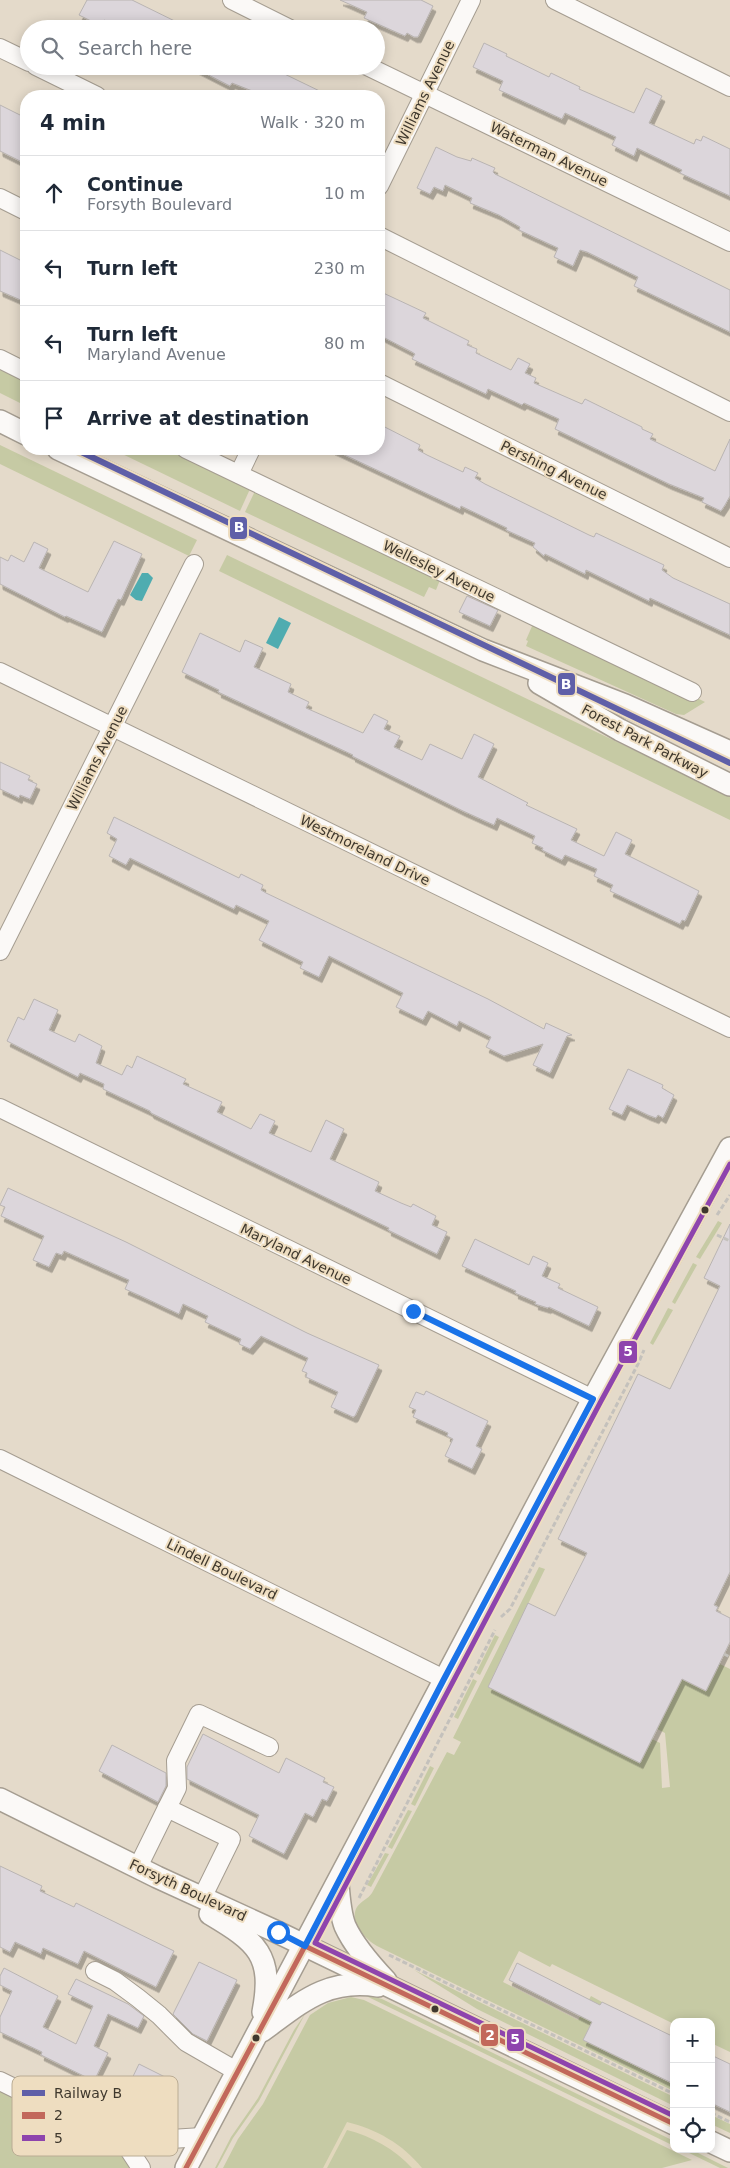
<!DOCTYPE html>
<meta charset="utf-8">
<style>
body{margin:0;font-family:"DejaVu Sans",sans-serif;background:#f2f2f3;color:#1f2937}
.controls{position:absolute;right:15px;bottom:15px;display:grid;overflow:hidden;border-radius:10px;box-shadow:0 2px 12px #0003}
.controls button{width:45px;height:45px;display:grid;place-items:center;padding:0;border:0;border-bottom:1px solid #e0e1e3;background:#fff;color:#1f2937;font:25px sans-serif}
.stop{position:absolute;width:15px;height:15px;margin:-11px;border:4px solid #1a73e8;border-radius:50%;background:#fff}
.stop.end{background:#1a73e8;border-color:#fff;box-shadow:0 1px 5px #0008}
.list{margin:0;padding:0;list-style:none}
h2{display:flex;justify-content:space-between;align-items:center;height:65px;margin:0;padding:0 20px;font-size:21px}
h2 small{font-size:16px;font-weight:400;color:#747a83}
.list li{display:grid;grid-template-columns:32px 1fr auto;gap:15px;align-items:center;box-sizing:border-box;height:75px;padding:0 20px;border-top:1px solid #e0e1e3}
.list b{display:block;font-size:19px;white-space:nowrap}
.list p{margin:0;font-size:16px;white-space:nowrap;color:#747a83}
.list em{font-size:16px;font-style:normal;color:#747a83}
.icon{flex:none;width:28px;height:28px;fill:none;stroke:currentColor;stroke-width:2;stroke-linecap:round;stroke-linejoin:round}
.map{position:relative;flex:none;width:730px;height:2168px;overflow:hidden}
.search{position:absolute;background:#fff;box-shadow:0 2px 12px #0003;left:20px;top:20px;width:365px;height:55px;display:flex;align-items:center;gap:12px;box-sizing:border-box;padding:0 18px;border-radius:28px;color:#747a83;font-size:19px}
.panel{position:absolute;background:#fff;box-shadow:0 2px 12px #0003;left:20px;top:90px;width:365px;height:365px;border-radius:20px}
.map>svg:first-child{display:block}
</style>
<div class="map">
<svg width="730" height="2168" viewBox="0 0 730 2168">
<defs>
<filter id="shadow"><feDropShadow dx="3" dy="5.5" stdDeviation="0" flood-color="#0004"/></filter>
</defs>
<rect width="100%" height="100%" fill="#e4daca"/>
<!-- green -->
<g fill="#c6caa4">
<polygon points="0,370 26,382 26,406 0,393"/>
<polygon points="0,445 197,540 189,556 0,464"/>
<polygon points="112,449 166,449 250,489 240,511"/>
<polygon points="255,491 440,580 436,590 429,587 424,597 245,512"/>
<polygon points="227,555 730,796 730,820 219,571"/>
<polygon points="533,624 695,702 697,698 705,702 684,715 676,714 526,646 528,641 526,640"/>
<polygon points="718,1221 722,1223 700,1259 696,1257"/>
<polygon points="693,1263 697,1265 675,1304 672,1302"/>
<polygon points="668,1308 673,1310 653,1345 650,1343"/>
<path d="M539,1567l6,2 -57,118 151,76 13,-24 8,4 2,45 8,-1 -5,-54 -8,-4 25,-50 24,12 14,-27 10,5v383l-19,-9v-21h-37v2l-122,-60 -2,3 -31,-16 -16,31 75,38 13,-24 11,6 -19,38 91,45v6l-295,-144c-12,-6 -31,-25 -22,-40 4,-6 11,-8 15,-14l75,-141 7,3 7,-13 -8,-4z"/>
<polygon points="495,1635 499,1637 480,1675 476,1673"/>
<polygon points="473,1679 477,1681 458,1719 454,1717"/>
<polygon points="430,1766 434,1768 415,1806 411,1804"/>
<polygon points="408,1810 412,1811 392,1849 388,1847"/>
<polygon points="385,1853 389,1854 371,1887 367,1885"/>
<polygon points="414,1970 674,2097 674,2106 477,2009"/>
<polygon points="358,1992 382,1999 674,2141 674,2146"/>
<polygon points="351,1997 364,2000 692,2160 662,2168 223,2168 238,2139 263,2104 310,2015 328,2003"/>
<polygon points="305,2014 259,2101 233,2138 217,2168 215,2168 231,2137 258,2098 294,2030"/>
<polygon points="0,2089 121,2151 130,2168 0,2168"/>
<polygon points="711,2115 730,2124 730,2133 711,2124"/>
<polygon points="681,2149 690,2149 728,2168 720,2168"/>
</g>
<!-- sand -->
<path fill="#e1d7bc" d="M347,2122c29,7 56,22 75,46h-10c-17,-19 -41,-32 -65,-38l-20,38h-4z"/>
<!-- water -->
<g fill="#4facb0">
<polygon points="142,573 148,573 153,578 142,601 136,600 130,595"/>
<polygon points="279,617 291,623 278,649 266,643"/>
</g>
<!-- building -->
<g fill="#dcd6db" stroke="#b9b4b2" filter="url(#shadow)">
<polygon points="87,0 132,0 191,29 123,29 104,20 101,26 79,15"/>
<polygon points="340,0 421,0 433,6 418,37 414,37 407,33 405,36 364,18 367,12"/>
<polygon points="484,43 507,54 506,56 549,77 551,73 580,87 579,89 634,113 646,88 662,96 649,123 694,144 696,139 701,141 703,136 730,149 730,196 680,173 682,170 637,148 634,156 612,145 616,137 565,113 562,119 499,90 503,81 473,67"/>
<polygon points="191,66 268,66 330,96 265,96 232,83 230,86"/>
<polygon points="0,105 26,118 26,164 0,151"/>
<polygon points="436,147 457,157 471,161 472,158 495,168 493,172 495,174 730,290 730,332 634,286 638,277 587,252 580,250 573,266 554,257 558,248 519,230 520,227 499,215 470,203 472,198 445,185 443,191 434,187 430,194 417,188"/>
<polygon points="0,250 26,263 26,293 23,301 0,291"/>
<polygon points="379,291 426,313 423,318 469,341 467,345 477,349 476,353 511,370 518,358 530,364 525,373 536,378 534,383 582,404 585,399 642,427 642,429 653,434 650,439 715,471 730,439 730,496 725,505 721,511 702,502 704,498 669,484 555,429 559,419 524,403 522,405 488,389 486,394 412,359 415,354 412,352 379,335"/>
<polygon points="379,424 420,445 418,450 427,455 463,472 465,467 478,473 475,478 485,484 589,535 594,537 596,533 664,565 662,570 673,578 730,604 730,635 650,598 649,601 586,570 585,574 545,554 544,556 533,547 535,543 506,530 507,528 461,506 460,509 332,449 379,449"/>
<polygon points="114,541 142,554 121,600 118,599 102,632 66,616 65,617 0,584 0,557 8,561 11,555 24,562 34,542 48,549 39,568 88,592"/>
<polygon points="467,596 498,610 490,626 459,612"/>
<polygon points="200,633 240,652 245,640 263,648 254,667 291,684 288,692 309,702 306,708 363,733 374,714 388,721 384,729 400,736 394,747 422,760 430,744 462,759 474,734 494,744 478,777 528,803 526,805 577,829 571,840 604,856 616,832 632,840 625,854 699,891 685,921 682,920 680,924 610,891 613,885 594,876 597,869 565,855 562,860 542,850 543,848 532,843 535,836 497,818 494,825 463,811 352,756 353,755 218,692 219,690 182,672"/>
<polygon points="0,762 30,776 28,780 37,784 30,799 20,795 19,798 0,789"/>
<polygon points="114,817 239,878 241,874 263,885 261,890 266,893 488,999 544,1029 546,1023 572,1035 567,1036 550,1073 533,1065 543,1044 504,1056 486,1047 491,1037 459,1021 457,1026 428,1011 423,1020 396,1007 403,993 329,956 319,977 300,968 303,962 259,940 269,921 236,905 234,909 130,858 126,865 109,856 117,839 107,833"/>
<polygon points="34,999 58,1010 49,1030 75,1042 79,1034 102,1046 96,1063 122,1075 127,1065 132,1068 137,1056 186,1079 183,1084 222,1102 217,1112 251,1129 260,1114 275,1121 269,1133 311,1152 326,1120 344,1129 330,1159 379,1182 375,1191 401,1203 411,1207 413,1204 436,1216 432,1225 447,1232 437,1254 388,1230 389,1228 151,1113 150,1111 103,1089 104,1084 80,1073 78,1077 7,1041 18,1017 24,1020"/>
<polygon points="628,1069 663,1085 662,1088 674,1095 663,1118 658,1115 656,1118 648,1115 627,1105 622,1115 609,1109"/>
<polygon points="8,1188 126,1242 307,1333 379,1365 355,1416 353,1417 331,1407 338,1392 306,1377 307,1373 302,1371 308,1358 261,1336 250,1349 239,1344 241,1339 205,1322 208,1316 183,1304 179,1314 143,1297 125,1289 129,1280 64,1251 62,1255 56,1253 49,1267 33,1260 44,1236 1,1216 5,1207 0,1205"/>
<polygon points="730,1224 730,1572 714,1605 718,1607 716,1611 730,1618 730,1642 706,1691 682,1679 640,1763 488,1687 528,1603 555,1616 587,1553 558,1539 638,1374 670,1389 720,1286 704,1278"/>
<polygon points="475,1239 529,1265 533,1256 548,1263 542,1276 560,1284 558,1288 598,1307 589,1326 549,1307 548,1308 535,1304 536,1302 515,1293 516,1291 462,1266"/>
<polygon points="426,1391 488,1421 476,1446 482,1449 472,1469 445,1456 453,1439 447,1436 448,1433 413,1417 416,1410 409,1407 416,1392 424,1395"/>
<polygon points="203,1734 279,1773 286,1758 325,1778 323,1782 334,1787 327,1801 322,1799 313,1817 305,1813 284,1854 249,1836 259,1815 187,1779 187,1767"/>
<polygon points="112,1745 166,1773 166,1786 158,1802 99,1771"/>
<polygon points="0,1866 42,1886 40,1891 74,1907 76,1903 174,1951 156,1987 84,1951 78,1964 43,1948 41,1954 15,1942 10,1952 0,1947"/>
<polygon points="199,1962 237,1980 207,2041 193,2034 173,2014"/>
<polygon points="517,1963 600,2005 602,2002 674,2037 674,2084 583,2040 592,2022 509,1980"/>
<polygon points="4,1968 58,1996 43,2027 76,2044 93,2006 68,1994 76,1979 128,2004 144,2016 138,2028 108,2014 94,2046 108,2053 94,2081 41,2055 42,2052 0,2032 0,2017 12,1991 0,1985 0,1976"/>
<polygon points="711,2055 730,2064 730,2112 711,2103"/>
<polygon points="139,2064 167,2078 153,2106 125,2093"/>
</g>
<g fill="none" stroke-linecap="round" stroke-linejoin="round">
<!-- minor casing -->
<g stroke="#a59d91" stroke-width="20">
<g id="minor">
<polyline points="232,0 290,29"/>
<polyline points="555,0 730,87"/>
<polyline points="0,48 29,62"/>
<polyline points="36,66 97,96"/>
<polyline points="367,66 730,242"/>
<polyline points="379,186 471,0"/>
<polyline points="0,198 26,211"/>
<polyline points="379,236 730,412"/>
<polyline points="0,359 26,372"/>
<polyline points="379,383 730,558"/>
<polyline points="186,449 692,692"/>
<polyline points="239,474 251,449"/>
<polyline points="0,672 730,1028"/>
<polyline points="0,951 194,564"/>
<polyline points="0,1108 593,1399"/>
<polyline points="0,1459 444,1679"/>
<polyline points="167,1808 177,1788 176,1761 199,1714 269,1747"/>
<polyline points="138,1867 167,1808 231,1839 202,1898"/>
<polyline points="95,1971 115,1981 138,1998 159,2015 186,2042 238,2072"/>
<polyline points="0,2081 124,2142 202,2137"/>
<polyline points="124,2142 141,2168"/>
</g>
</g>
<!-- major casing -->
<g stroke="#a59d91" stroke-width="24">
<g id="major">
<polyline points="0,421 26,434"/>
<polyline points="58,449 483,650 625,705 730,752"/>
<polyline points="539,683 620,730 730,785"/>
<polyline points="0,1799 157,1877 277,1932 674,2124"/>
<path d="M338,1883c1,14 2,30 7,43 9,20 26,39 41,55"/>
<path d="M210,1914c47,28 64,41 53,98"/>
<path d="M262,2031c39,-28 64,-53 116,-45"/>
<polyline points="711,2142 730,2151"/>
<polyline points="186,2168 593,1399 730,1148"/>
</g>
</g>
<!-- path -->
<g stroke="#c4c1bc" stroke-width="3" stroke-dasharray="5 2.5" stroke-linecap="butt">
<polyline points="717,1215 730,1195"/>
<polyline points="717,1235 730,1241"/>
<polyline points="501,1617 510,1609 638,1364 644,1350"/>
<polyline points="724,1654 730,1657"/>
<polyline points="359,1898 495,1630"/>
<polyline points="389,1955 674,2094"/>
<polyline points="711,2113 730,2122"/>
</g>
<!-- minor -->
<use href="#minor" stroke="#fbf9f7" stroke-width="18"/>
<!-- major -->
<use href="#major" stroke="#fbf9f7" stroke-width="21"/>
<!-- bus-1 casing -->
<g stroke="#eeddc0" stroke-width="9">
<g id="bus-1">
<polyline points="305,1946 674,2124"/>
<polyline points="186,2168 305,1946"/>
</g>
</g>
<!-- bus-2 casing -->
<g stroke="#eeddc0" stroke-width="9">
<polyline id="bus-2" points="674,2116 315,1943 600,1403 730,1164"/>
</g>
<!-- bus-1 -->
<use href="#bus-1" stroke="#c2685b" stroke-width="5"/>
<!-- bus-2 -->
<use href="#bus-2" stroke="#8e44ad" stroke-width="5"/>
<!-- rail-1 casing -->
<g stroke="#eeddc0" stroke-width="10">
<polyline id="rail-1" points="75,449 730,763"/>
</g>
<!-- rail-1 -->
<use href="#rail-1" stroke="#5f5fa8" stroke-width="6"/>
</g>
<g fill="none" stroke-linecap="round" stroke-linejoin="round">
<!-- route -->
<polyline stroke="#1a73e8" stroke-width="6" points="278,1932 305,1946 444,1679 593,1399 413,1311"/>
</g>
<!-- markers -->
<g fill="#3f382d" stroke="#eeddc0" stroke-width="2">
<circle cx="705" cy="1210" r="4.5"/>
<circle cx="435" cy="2009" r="4.5"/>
<circle cx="256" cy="2038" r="4.5"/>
</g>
<g text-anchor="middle" stroke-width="4" stroke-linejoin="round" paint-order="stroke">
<!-- street labels -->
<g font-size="14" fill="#3f382d" stroke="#eeddc0">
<text transform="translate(425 93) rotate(-64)" y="5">Williams Avenue</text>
<text transform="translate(549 154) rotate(26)" y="5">Waterman Avenue</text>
<text transform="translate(554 470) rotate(26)" y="5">Pershing Avenue</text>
<text transform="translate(439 571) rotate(26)" y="5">Wellesley Avenue</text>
<text transform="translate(645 741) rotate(28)" y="5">Forest Park Parkway</text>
<text transform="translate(97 758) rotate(-63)" y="5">Williams Avenue</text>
<text transform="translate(365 850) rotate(26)" y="5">Westmoreland Drive</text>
<text transform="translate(296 1254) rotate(26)" y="5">Maryland Avenue</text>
<text transform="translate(222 1569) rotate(26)" y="5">Lindell Boulevard</text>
<text transform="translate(188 1890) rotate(25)" y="5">Forsyth Boulevard</text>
</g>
</g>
<!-- legend -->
<rect x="12" y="2076" width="166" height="80" rx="8" fill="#eeddc0" stroke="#baac94" stroke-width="1"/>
<rect x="22" y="2090" width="23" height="6" fill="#5f5fa8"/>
<rect x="22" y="2112" width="23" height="7" fill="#c2685b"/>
<rect x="22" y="2135" width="23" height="6" fill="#8e44ad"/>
<g font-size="14" fill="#3f382d">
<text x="54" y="2098">Railway B</text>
<text x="54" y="2120">2</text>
<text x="54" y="2143">5</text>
</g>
<g stroke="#eeddc0" stroke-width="2">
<rect x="229" y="516" width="19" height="24" rx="5" fill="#5f5fa8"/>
<rect x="557" y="672" width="19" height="24" rx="5" fill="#5f5fa8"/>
<rect x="618" y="1340" width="20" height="24" rx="5" fill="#8e44ad"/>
<rect x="480" y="2023" width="19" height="24" rx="5" fill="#c2685b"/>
<rect x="506" y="2028" width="19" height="24" rx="5" fill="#8e44ad"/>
</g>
<g font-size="14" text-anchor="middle" font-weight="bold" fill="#fff">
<text x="239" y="532">B</text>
<text x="566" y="689">B</text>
<text x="628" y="1356">5</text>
<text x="490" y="2040">2</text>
<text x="515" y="2044">5</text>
</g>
</svg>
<div class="controls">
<button>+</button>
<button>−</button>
<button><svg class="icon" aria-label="locate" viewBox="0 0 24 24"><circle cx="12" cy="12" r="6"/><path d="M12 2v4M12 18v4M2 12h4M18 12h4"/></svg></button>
</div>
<div class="stop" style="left:278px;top:1932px"></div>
<div class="stop end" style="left:413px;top:1311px"></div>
<div class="search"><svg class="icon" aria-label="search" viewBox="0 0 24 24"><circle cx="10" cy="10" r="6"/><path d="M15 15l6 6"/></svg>Search here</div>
<section class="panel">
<h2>4 min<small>Walk · 320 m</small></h2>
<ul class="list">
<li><svg class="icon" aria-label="ahead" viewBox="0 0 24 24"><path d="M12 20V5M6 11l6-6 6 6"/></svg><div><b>Continue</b><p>Forsyth Boulevard</p></div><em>10 m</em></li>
<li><svg class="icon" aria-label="left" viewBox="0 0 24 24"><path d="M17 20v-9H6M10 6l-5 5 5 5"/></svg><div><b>Turn left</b></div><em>230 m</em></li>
<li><svg class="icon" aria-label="left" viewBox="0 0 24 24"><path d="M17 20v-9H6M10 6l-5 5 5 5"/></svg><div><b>Turn left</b><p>Maryland Avenue</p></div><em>80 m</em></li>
<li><svg class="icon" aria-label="arrive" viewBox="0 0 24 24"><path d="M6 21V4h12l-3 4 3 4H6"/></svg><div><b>Arrive at destination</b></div></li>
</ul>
</section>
</div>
